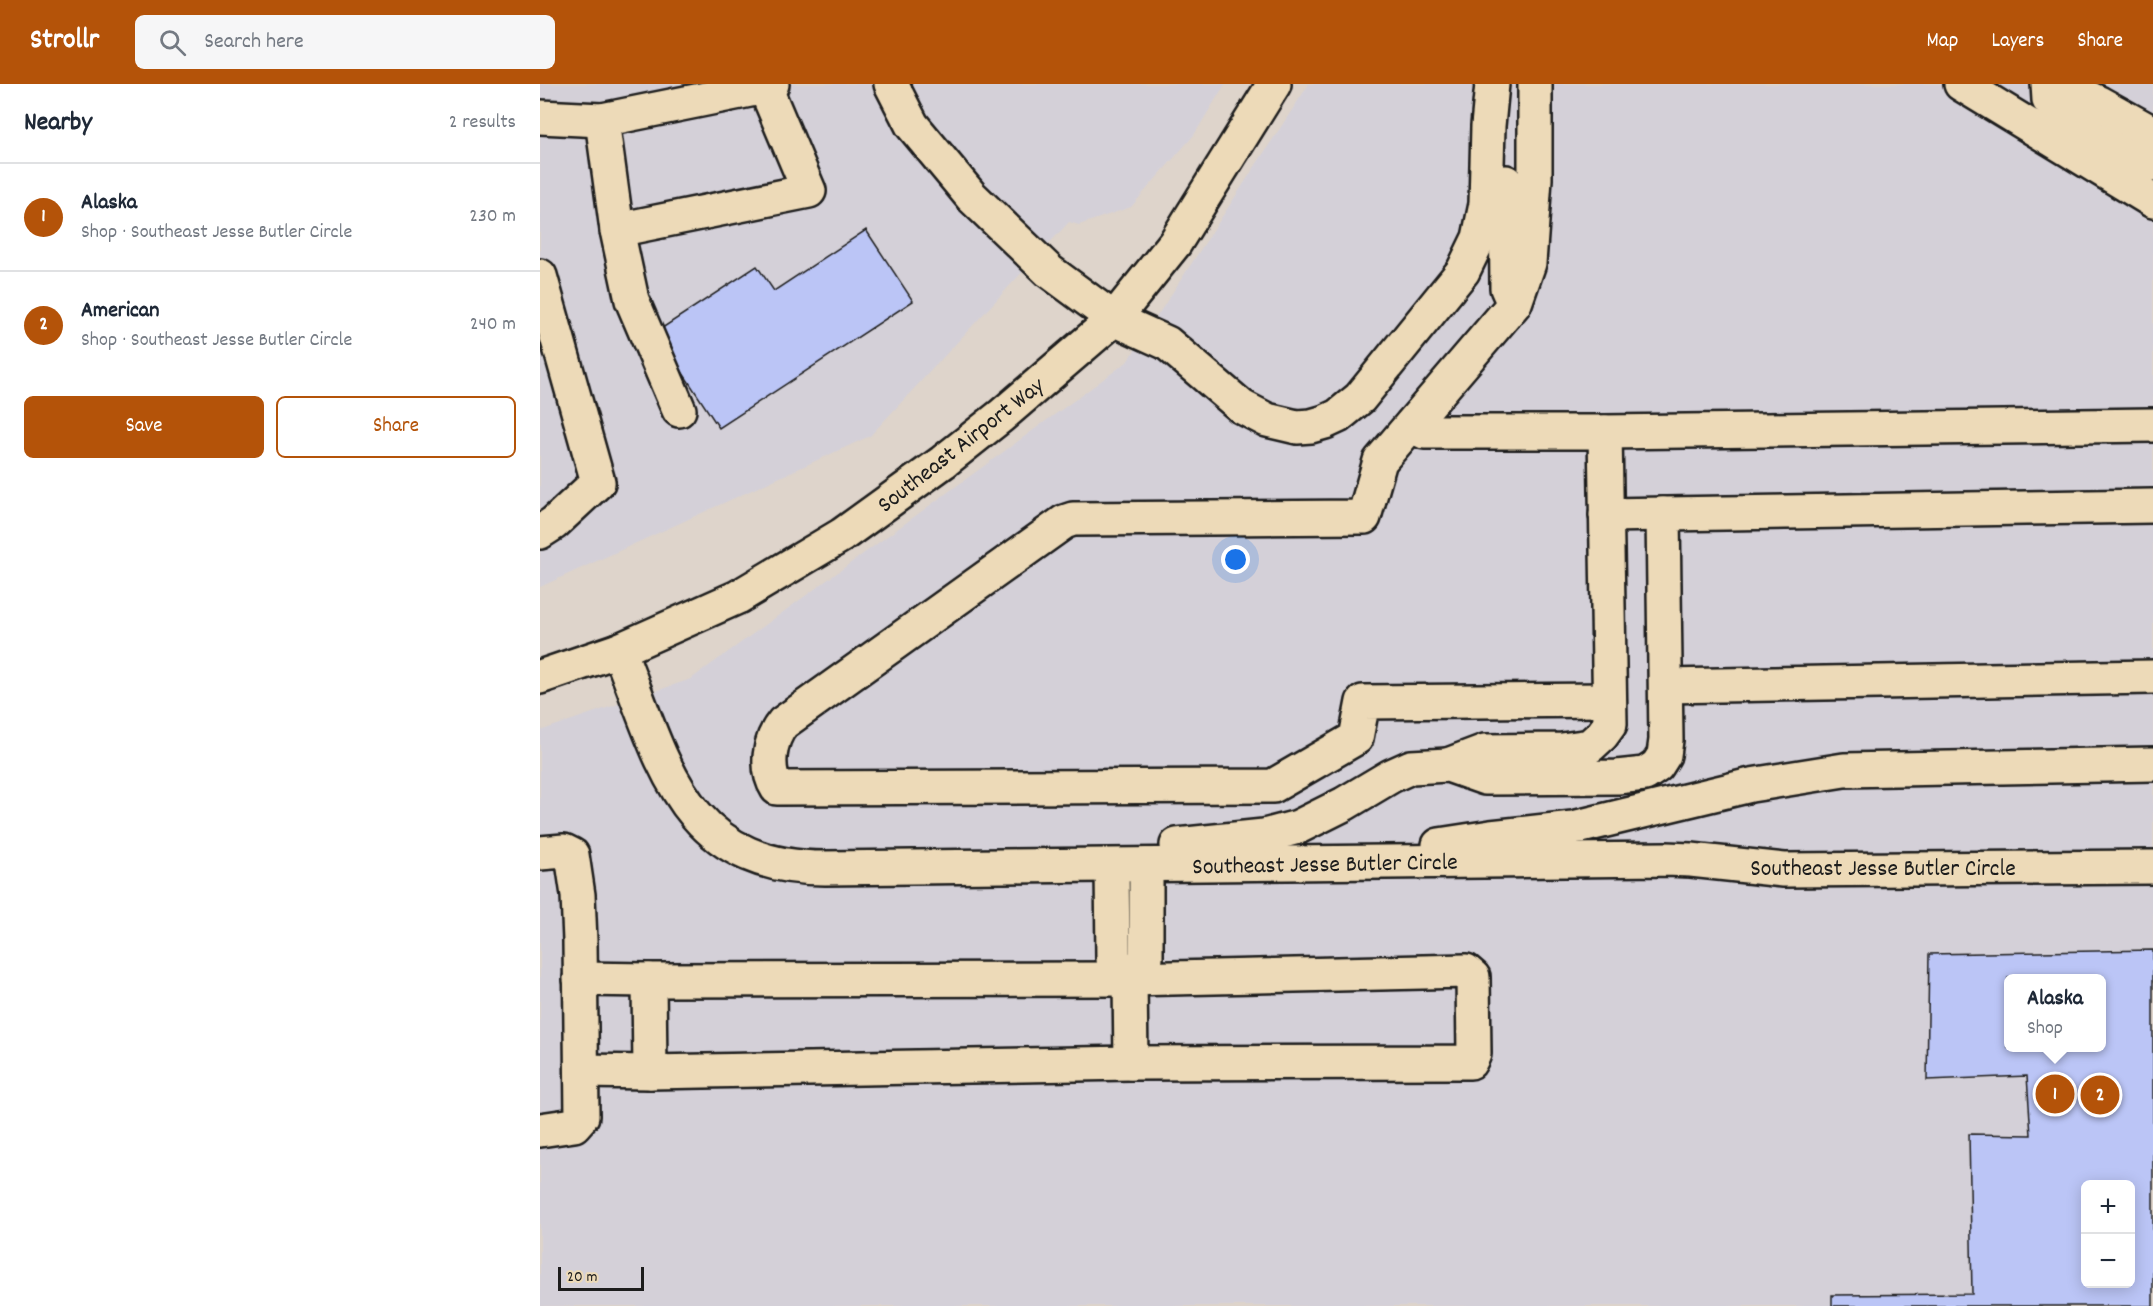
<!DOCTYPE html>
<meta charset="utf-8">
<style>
body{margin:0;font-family:Dekko,sans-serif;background:#f6f6f7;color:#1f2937}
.controls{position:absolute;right:18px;bottom:18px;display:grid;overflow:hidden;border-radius:9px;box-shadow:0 3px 15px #0003}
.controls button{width:54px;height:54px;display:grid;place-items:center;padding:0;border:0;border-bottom:2px solid #e0e1e3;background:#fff;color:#1f2937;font:30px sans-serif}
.scale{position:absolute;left:18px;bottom:15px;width:86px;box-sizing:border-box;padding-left:6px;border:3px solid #1c1c1c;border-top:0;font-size:16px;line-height:21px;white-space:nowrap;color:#1c1c1c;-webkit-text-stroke:4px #eddab8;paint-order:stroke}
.you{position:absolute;left:696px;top:476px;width:21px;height:21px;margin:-15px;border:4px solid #fff;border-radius:50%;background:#1a73e8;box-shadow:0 0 0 9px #1a73e833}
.badge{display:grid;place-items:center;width:39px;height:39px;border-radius:50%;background:#b45309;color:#fff;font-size:20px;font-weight:700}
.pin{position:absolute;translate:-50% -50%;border:3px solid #fff;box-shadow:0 2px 6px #0006}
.popup{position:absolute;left:1464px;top:890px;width:102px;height:78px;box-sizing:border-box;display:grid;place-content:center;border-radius:9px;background:#fff;filter:drop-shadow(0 2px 4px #0005);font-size:20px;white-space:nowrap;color:#747a83}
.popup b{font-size:22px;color:#1f2937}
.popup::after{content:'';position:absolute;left:50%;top:100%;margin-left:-12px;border:12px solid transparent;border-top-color:#fff}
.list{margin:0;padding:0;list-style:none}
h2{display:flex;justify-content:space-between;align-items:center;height:78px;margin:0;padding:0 24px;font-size:26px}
h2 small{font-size:20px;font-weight:400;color:#747a83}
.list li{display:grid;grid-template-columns:39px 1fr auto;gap:18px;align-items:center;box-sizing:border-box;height:108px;padding:0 24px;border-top:2px solid #e0e1e3}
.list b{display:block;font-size:22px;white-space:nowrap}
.list p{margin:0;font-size:20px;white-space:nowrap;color:#747a83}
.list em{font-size:20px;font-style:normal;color:#747a83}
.actions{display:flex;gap:12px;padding:18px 24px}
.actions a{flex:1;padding:14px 0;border:2px solid #b45309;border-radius:9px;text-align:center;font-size:21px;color:#b45309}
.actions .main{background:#b45309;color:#fff}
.icon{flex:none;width:33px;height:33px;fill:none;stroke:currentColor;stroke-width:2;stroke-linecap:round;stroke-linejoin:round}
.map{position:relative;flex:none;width:1613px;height:1222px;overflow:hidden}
header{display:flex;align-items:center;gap:36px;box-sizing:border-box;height:84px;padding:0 30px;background:#b45309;color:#fff}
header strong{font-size:28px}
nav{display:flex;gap:33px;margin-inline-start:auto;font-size:21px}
.search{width:420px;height:54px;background:#f6f6f7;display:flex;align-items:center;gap:15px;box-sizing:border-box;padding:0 21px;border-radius:9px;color:#747a83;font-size:22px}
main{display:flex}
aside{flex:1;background:#fff}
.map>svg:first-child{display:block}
</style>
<header>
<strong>Strollr</strong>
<div class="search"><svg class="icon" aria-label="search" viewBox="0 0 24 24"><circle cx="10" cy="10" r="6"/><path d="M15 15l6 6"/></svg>Search here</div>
<nav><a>Map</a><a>Layers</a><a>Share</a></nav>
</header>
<main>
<aside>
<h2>Nearby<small>2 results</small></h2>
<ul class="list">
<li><span class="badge">1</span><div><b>Alaska</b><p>Shop · Southeast Jesse Butler Circle</p></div><em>230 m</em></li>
<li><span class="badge">2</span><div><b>American</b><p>Shop · Southeast Jesse Butler Circle</p></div><em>240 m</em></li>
</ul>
<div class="actions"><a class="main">Save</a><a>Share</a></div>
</aside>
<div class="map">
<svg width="1613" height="1222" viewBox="0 0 1613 1222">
<rect width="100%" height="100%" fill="#ded4cb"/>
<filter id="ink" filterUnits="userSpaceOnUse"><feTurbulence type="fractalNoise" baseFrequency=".0167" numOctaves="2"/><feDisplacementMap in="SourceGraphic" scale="12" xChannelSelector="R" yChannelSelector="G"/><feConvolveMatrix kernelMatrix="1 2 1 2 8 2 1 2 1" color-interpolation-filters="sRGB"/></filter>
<g filter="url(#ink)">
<!-- built -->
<g fill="#d4d0d8" fill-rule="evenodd">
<polygon points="0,0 685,0 654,51 591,123 539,141 529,138 330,352 0,503"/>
<path d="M769,0h844v1222h-1613v-575l151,-52 436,-317zM1468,894h94v70h-94zM1546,1100h44v100h-44z"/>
</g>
<!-- building -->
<g fill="#bbc5f6" stroke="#1c1c1c" stroke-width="1.5" fill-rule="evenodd">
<polygon points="326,146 373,217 179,344 116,248 217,182 234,207"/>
<path d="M1613,866v356h-321v-11l140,-1 -3,-160 62,1 -4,-59 -100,4 2,-126zM1468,894h94v70h-94zM1546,1100h44v100h-44z"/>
</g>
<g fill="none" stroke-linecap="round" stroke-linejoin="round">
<!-- minor casing -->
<g stroke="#1c1c1c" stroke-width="38">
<g id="minor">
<polyline points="351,0 372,41 431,112 509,187 574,235 627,259 702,323 727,336 757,343 771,342 785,338 798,332 820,314 923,187 939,154 946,120 948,42 952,0"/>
<path d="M995,0v95l-6,84 -14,40 -135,158 -16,56 -291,2 -9,3 -281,201c-14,17 -18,46 -6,65l496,-2 83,-48 7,-36 246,-2"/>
<polyline points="1421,0 1613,117"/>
<polyline points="1508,0 1509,16 1613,81"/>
<polyline points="1518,0 1559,19 1613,49"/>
<polyline points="0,33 62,36 225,3 232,0"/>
<polyline points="62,36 77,146 92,216 139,326"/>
<polyline points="966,98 967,204 971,213"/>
<polyline points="77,146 269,107 225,3"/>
<polyline points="0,192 58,398 14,439 0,448"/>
<polyline points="872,340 884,348 1065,348 1613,341"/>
<polyline points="1066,431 1613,422"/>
<path d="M79,566c44,110 63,218 206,218l841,-9 25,1 93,10 369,-3"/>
<polyline points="1126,602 1613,593"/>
<polyline points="908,681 945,667 1022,666 1050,662 1062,651 1070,640 1065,348"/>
<polyline points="637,761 724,752 758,743 804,720 851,692 871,683 908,681 945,694 1077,693 1105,690 1117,682 1124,671 1126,656 1123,430"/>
<polyline points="899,761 951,753 1033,744 1211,701 1304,686 1613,680"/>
<polyline points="0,769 24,767 32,771 38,811 40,857 42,1032 34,1041 0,1046"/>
<polyline points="572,782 573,875 590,895"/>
<polygon points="926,887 933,893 934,970 930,978 591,979 110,988 109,896 590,895"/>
<polyline points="40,895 109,896"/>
<polyline points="591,979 590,895 606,874 606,781"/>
<polyline points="42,987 110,988"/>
</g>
</g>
<!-- major casing -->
<g stroke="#1c1c1c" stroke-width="38">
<polyline id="major" points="0,593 79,566 198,513 302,451 403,378 461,332 574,235 635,159 734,0"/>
</g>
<!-- minor -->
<use href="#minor" stroke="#eddab8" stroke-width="33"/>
<!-- major -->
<use href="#major" stroke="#eddab8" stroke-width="33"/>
</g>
</g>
<g text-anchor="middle" stroke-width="4.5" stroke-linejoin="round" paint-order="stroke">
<!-- street labels -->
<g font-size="24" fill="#1c1c1c" stroke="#eddab8">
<text transform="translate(420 360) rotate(-38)" y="8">Southeast Airport Way</text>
<text transform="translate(785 779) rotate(-1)" y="8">Southeast Jesse Butler Circle</text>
<text x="1343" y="791">Southeast Jesse Butler Circle</text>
</g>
</g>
</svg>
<div class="controls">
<button>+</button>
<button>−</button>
</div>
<div class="scale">20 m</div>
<div class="you"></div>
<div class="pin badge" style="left:1515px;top:1010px">1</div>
<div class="popup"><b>Alaska</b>Shop</div>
<div class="pin badge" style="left:1560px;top:1011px">2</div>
</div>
</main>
